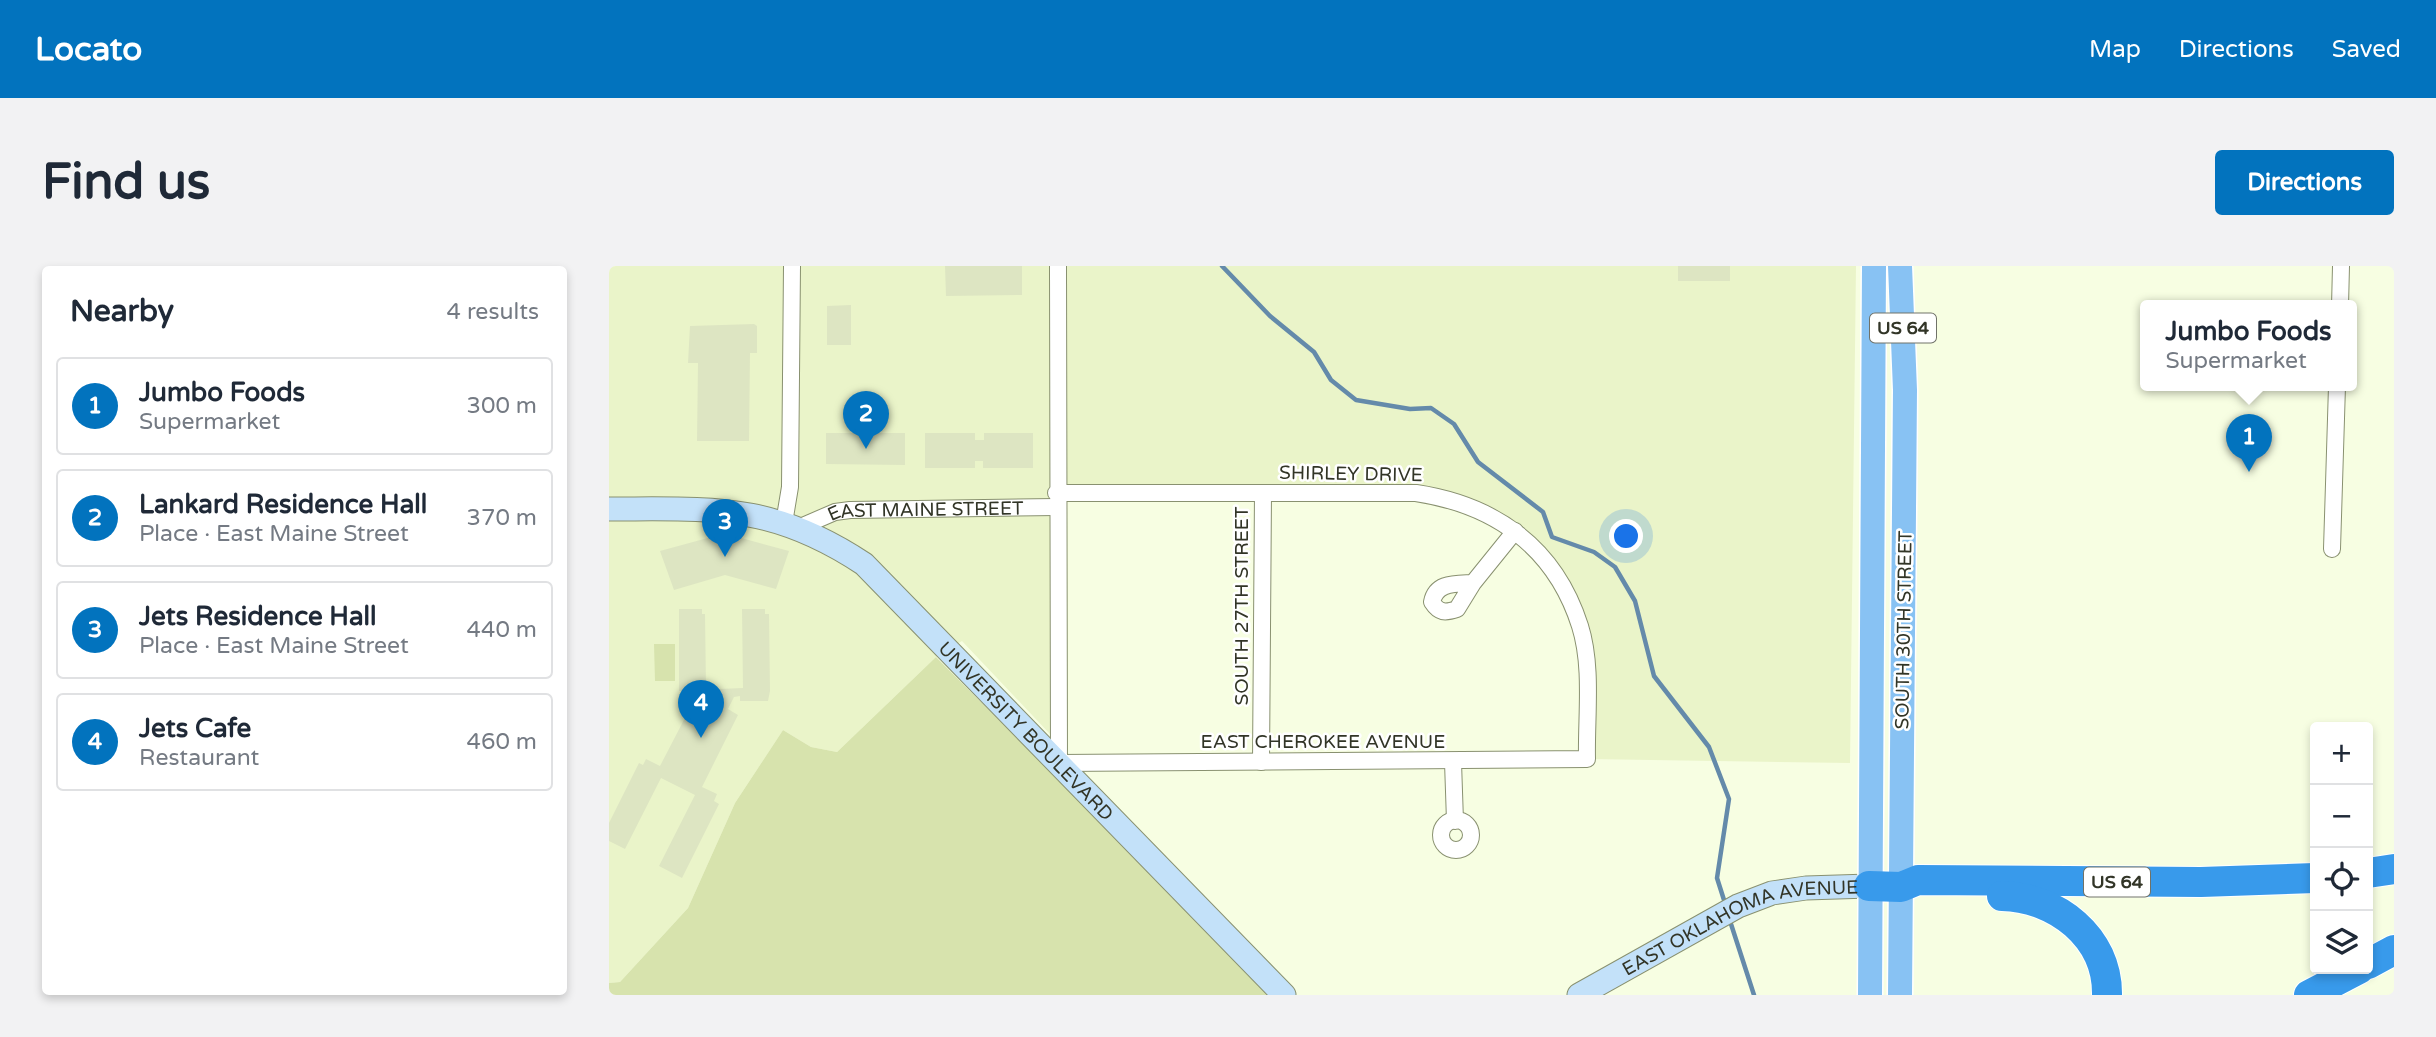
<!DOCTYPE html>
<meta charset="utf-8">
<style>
body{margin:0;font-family:"Varela Round",sans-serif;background:#f2f2f3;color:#1f2937}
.controls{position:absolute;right:21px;bottom:21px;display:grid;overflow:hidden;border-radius:7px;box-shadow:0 4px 10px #0003}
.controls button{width:63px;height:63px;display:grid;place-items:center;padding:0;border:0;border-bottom:2px solid #e0e1e3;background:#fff;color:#1f2937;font:35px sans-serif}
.you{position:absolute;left:1018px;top:271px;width:24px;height:24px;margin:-18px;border:5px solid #fff;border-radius:50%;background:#1a73e8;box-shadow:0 0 0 10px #1a73e833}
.badge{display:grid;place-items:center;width:46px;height:46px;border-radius:50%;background:#0273be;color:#fff;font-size:23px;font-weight:700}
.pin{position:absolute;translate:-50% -58px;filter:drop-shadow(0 2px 4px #0008)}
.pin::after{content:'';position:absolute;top:37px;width:24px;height:21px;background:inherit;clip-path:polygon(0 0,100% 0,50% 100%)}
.popup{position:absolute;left:1531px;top:34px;width:217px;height:91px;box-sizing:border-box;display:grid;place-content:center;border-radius:7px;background:#fff;filter:drop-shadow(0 2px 5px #0005);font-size:23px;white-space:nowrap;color:#747a83}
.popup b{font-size:26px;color:#1f2937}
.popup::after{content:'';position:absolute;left:50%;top:100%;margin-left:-14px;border:14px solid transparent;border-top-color:#fff}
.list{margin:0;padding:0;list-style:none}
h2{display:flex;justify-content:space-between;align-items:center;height:91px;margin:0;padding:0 28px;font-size:30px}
h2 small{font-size:23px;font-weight:400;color:#747a83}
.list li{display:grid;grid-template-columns:46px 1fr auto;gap:21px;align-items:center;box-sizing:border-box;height:98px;margin:0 14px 14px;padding:0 14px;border:2px solid #e0e1e3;border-radius:7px}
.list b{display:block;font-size:26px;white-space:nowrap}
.list p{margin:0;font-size:23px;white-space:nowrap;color:#747a83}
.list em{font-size:23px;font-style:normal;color:#747a83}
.icon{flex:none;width:38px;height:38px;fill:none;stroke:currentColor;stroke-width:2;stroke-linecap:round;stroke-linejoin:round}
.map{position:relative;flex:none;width:1785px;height:729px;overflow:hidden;border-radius:7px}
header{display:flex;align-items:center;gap:42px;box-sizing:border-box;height:98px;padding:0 35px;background:#0273be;color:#fff}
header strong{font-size:33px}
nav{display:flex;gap:38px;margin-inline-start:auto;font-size:24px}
.intro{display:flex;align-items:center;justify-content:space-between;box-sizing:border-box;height:168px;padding:0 42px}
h1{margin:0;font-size:49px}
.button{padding:18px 32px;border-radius:7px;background:#0273be;color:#fff;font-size:24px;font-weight:700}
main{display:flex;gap:42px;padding:0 42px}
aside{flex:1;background:#fff;border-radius:7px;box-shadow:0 4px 10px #0003}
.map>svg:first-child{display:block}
</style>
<header>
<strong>Locato</strong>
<nav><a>Map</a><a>Directions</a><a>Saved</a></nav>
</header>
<div class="intro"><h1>Find us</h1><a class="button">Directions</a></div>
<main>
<aside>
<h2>Nearby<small>4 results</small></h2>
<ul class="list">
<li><span class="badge">1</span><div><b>Jumbo Foods</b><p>Supermarket</p></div><em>300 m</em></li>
<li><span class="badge">2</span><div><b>Lankard Residence Hall</b><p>Place · East Maine Street</p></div><em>370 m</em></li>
<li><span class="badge">3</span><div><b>Jets Residence Hall</b><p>Place · East Maine Street</p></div><em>440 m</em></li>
<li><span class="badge">4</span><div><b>Jets Cafe</b><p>Restaurant</p></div><em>460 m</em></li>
</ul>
</aside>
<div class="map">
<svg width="1785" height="729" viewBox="0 0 1785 729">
<rect width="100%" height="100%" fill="#f7fee2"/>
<!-- built -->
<polygon fill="#eaf4c9" points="0,0 1247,0 1241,497 978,493 976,393 939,296 839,232 448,227 457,485 353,375 327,391 228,486 202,481 174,464 126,537 79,642 11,716 0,717"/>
<!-- green -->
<g fill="#d7e3ad">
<polygon points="45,378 66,378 66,415 46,415"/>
<polygon points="327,391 663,729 0,729 0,717 11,716 79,642 126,537 174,464 202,481 228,486"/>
</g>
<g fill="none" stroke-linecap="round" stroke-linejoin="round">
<!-- stream -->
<g stroke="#648aaa" stroke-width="4.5">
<polyline points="613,0 661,50 705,86 722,114 747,134 801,143 822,142 845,158 869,196 934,246 943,271 985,286 1006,301 1026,335 1045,410 1100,481 1120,533 1108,612 1115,634"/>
<polyline points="1122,658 1145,729"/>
</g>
</g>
<!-- building -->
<g fill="#dde5c2">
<polygon points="336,0 413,0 413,29 337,30"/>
<rect x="1069" y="0" width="52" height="15"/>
<polygon points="242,39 242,79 218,79 218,40"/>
<polygon points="145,58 148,60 148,87 141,87 140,175 88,175 89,97 79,97 81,60"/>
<polygon points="217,167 296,167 296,199 217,198"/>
<polygon points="316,167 366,167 366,174 375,174 375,167 424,167 424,202 374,202 374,195 366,195 366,202 316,202"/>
<polygon points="106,270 125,270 180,285 167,323 116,309 65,324 51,285"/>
<polygon points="70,343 93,343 93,348 96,348 97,423 110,423 134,422 133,343 156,343 156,348 160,348 161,425 159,435 131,435 131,430 125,431 119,443 129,449 93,521 108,528 105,535 110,538 73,612 50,600 86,529 52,512 16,583 0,575 0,557 30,497 34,499 37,493 51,500 78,448 78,428 81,425 70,425"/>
</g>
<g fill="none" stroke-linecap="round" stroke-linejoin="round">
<!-- street casing -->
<g stroke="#899170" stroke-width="18">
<g id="street">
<polyline points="1731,40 1732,0"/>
<path d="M447,227h360c79,12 139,54 164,133 13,41 6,91 7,133l-528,4 -1,-497"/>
<polyline points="175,257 181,221 183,0"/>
<path id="s1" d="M189,262l37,-16 15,-2 206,-3"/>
<polyline points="1723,283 1728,120"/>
<path d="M864,317l-16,26c-12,4 -18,4 -25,-7 4,-20 23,-18 41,-19l42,-52"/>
<polyline points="652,496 654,227"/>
<polyline points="844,496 846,555"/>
<circle cx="847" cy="569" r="15"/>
</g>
</g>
<!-- secondary casing -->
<g stroke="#899170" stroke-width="25">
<g id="secondary">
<path id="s2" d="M0,243c105,0 163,-6 255,55l420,431"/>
<path id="s3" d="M970,729l159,-89 34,-13 34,-5 63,-2"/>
</g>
</g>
<!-- primary casing -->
<g stroke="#fff" stroke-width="27">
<g id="primary">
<polyline points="1291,0 1296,124 1291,729"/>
<polyline points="1261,729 1265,0"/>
</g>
</g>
<!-- highway casing -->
<g stroke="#fff" stroke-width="32">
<g id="highway">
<polyline points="1759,607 1785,603"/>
<polyline points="1260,620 1292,621 1309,614 1592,616 1706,612"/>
<path d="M1393,630c54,1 106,41 105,99"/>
<polyline points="1759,698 1785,684"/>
<polyline points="1700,729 1750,703"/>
</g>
</g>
<!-- street -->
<use href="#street" stroke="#fff" stroke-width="16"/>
<!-- secondary -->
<use href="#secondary" stroke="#c3e1f9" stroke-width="23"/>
<!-- primary -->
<use href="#primary" stroke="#88c2f3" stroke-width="24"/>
<!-- highway -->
<use href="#highway" stroke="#389aeb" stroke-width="30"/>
</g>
<g text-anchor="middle" stroke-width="5" stroke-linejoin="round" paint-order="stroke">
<!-- shield labels -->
<g fill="#fff" stroke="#707268" stroke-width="2">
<rect x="1261" y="47.5" width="66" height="29" rx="5"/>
<rect x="1475" y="601.5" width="66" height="29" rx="5"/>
</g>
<g font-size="18" font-weight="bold" fill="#323527">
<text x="1294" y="68">US 64</text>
<text x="1508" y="622">US 64</text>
</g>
<!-- street labels -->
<g font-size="19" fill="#323527" stroke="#fff">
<text transform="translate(742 207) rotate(1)" y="7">SHIRLEY DRIVE</text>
<text dy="7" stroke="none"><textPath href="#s1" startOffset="131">EAST MAINE STREET</textPath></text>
<text transform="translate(632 340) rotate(-90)" y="7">SOUTH 27TH STREET</text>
<text transform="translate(1294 364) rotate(-89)" y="7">SOUTH 30TH STREET</text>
<text dy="7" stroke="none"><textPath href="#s2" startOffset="499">UNIVERSITY BOULEVARD</textPath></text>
<text x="714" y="482">EAST CHEROKEE AVENUE</text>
<text dy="7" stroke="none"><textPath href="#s3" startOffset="178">EAST OKLAHOMA AVENUE</textPath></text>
</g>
</g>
</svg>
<div class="controls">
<button>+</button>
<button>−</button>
<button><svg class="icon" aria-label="locate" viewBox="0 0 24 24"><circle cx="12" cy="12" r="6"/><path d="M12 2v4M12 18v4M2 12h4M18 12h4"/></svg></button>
<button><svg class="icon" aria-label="layers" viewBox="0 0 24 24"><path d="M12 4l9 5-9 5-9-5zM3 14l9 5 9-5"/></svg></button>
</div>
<div class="you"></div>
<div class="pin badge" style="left:1640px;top:206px">1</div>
<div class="popup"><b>Jumbo Foods</b>Supermarket</div>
<div class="pin badge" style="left:257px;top:183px">2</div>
<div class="pin badge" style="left:116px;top:291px">3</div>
<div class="pin badge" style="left:92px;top:472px">4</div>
</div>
</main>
